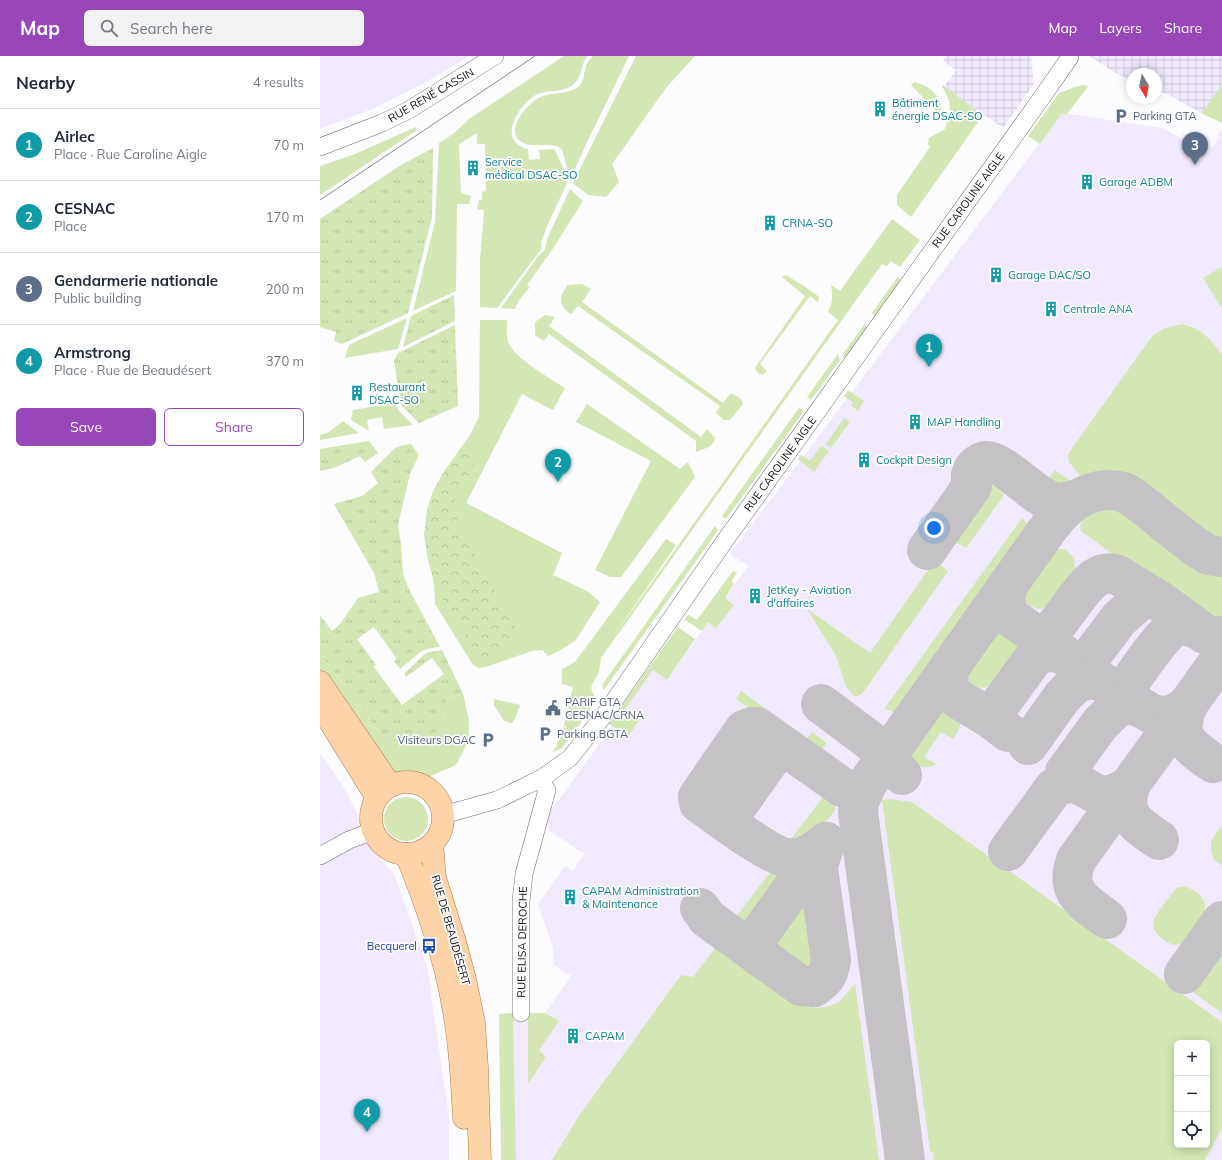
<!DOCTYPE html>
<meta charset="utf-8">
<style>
body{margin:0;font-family:Mulish,sans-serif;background:#f2f2f3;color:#1f2937}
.controls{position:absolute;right:12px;bottom:12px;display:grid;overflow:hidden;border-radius:6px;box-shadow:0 2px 10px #0003}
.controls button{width:36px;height:36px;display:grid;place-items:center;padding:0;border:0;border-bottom:1px solid #e0e1e3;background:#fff;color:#1f2937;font:20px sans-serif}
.compass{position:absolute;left:806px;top:12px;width:36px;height:36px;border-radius:50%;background:#fff;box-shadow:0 2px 10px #0003;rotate:170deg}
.you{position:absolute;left:614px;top:472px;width:14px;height:14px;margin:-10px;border:3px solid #fff;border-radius:50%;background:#1a73e8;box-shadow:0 0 0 6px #1a73e833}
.badge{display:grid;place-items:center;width:26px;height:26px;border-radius:50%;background:#9747b7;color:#fff;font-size:13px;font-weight:700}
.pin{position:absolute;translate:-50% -33px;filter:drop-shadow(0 1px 2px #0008)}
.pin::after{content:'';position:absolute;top:21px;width:14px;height:12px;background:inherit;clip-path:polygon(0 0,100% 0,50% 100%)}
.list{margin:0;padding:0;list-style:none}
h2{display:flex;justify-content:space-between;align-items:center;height:52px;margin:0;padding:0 16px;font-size:17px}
h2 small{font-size:13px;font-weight:400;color:#747a83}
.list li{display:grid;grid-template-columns:26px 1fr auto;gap:12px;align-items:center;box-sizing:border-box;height:72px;padding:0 16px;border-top:1px solid #e0e1e3}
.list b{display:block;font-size:15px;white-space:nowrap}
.list p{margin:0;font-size:13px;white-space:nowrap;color:#747a83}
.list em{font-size:13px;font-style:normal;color:#747a83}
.actions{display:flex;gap:8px;padding:12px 16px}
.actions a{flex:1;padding:9px 0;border:1px solid #9747b7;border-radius:6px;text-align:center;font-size:14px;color:#9747b7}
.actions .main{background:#9747b7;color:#fff}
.icon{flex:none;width:22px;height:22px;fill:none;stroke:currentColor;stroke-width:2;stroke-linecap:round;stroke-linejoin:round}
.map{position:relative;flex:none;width:902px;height:1104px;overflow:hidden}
header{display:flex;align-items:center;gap:24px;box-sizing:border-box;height:56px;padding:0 20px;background:#9747b7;color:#fff}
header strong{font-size:19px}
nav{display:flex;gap:22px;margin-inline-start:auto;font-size:14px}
.search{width:280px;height:36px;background:#f2f2f3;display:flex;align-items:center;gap:10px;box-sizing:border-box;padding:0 14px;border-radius:6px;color:#747a83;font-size:15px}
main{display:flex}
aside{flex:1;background:#fff}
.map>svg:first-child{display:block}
</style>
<header>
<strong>Map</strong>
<div class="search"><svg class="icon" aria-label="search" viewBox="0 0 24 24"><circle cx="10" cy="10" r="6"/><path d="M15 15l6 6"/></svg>Search here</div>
<nav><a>Map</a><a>Layers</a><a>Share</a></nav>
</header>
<main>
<aside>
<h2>Nearby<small>4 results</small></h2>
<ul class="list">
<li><span class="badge" style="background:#0f9aa8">1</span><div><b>Airlec</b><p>Place · Rue Caroline Aigle</p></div><em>70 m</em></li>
<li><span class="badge" style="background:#0f9aa8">2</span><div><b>CESNAC</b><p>Place</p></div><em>170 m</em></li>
<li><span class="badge" style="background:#5c6f8a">3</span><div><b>Gendarmerie nationale</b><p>Public building</p></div><em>200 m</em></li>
<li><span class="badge" style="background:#0f9aa8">4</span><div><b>Armstrong</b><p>Place · Rue de Beaudésert</p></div><em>370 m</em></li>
</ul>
<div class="actions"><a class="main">Save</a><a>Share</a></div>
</aside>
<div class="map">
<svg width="902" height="1104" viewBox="0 0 902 1104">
<defs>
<pattern id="industrial-grid" width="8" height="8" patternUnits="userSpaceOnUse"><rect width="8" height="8" fill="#f1eafe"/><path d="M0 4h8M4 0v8" fill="none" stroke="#cdc8d9"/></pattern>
<pattern id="forest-crowns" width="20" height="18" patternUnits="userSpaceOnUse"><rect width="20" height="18" fill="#d3e6b3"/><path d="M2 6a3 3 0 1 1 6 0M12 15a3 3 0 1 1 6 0" fill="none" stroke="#b4c499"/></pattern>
<pattern id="park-tufts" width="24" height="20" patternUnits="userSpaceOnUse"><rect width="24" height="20" fill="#d3e6b3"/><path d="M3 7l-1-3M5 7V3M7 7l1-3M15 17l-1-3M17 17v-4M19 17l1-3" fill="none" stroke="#b4c499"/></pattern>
</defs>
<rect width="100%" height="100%" fill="#fcfbfd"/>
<!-- built -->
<g fill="#f1eafe" fill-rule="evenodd">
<polygon points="0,0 150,0 104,27 52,53 0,73"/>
<path d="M742,57l101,15 42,25 3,-1 12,-15 -2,-2 4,-6v1031h-721l-2,-146 46,-1 26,-37 -17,-11 -1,-17 -15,-44 27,-38 8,5 11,-17 -34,-23 -5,-12 108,-149 17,6 78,-110 -18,-12zM857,987h30v102h-30z"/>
<polygon points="0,697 25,733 57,799 74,818 107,911 129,1061 129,1104 0,1104"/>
</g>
<!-- industrial -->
<g fill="url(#industrial-grid)">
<polygon points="626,0 711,0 714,28 683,72 624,31 636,14 623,5"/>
<polygon points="769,0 902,0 902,29 881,57 849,39 836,34 836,18 812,18 812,24 797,18"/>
</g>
<!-- grass -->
<g fill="#d3e6b3" fill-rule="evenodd">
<path d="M244,0h23c-6,8 -5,21 -13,28 -8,8 -23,6 -33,9 -14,3 -32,28 -29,43 2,7 9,12 16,13l1,11 11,-1 -1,-9 12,-1 4,1 9,20 3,13 -20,43 -6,16 1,6 -45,60 -17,-1v-46l4,-51 -7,-1 2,-9h3v-8l4,-1 -1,-47h-8v-11l-18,11 2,49 10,3 -2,8h-12l-1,87 -43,20 22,-89 4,-79 14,-9 16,-15z"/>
<path d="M273,0h36l-40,82 -19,42 -8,-31c-2,-1 -3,-2 -5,-3 -12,-4 -26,3 -37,-5 -16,-11 10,-41 23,-45 12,-4 29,-1 38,-12 3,-4 3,-12 5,-18 1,-3 4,-7 7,-10z"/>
<polygon points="316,0 376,0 373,2 346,32 292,108 299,126 286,141 268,139 253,127"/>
<path d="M594,26c15,3 31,16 26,33l-29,-30z"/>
<path d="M623,29l40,30 -72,102 -14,-12v-10l33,-48 -2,-3 1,-6 16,-9c6,-20 8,-24 -3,-43z"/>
<polygon points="765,29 768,31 746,59 742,57 720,88 708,80 739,37 758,30"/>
<polygon points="902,29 902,67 881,57"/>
<polygon points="96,71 97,74 0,139 0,110 35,98"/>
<polygon points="250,133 263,145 232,194 207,229 210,231 199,244 195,253 181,252 219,199 225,194 227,183"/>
<path d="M572,163l28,21 -20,27 -9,-6 -4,5 -5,-2 -281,394c-1,4 -1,9 -2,13 -4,14 -14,13 -2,28l-27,39 -9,11 -9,3 4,-5 7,-20 4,1 -3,-3 9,-38 -11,-3v-15l13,-7 91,-123 10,6 -67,98 229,-323 -10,-8c5,-11 5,-15 3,-27l9,6z"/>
<polygon points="902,211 902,253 883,222"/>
<polygon points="466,219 487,232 499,241 498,246 490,240 440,308 447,315 443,319 438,317 435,312 485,240 462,221"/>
<polygon points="577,222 579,222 580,225 555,261 552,257"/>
<path d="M262,228l9,5 -9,13 141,101 8,-10 9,5 3,6 -13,16h-6l-8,-7 4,-7 -142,-100 -7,8c-13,-8 -12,-18 -3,-29z"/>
<polygon points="225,259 235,261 229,270 381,381 387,373 395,382 394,386 389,391 376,396 376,385 229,278 224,285 215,279 215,266"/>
<polygon points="87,262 78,293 25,302 29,289"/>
<path d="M160,264h27c0,7 -1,16 1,22 6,16 43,37 57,46l-12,22 -31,-16 -56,109 96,50 -9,22 34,16 13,11 -25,39 -18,11 -9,4 -6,-6 -10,1 -46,16 -7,1 -6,-3 -38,-61 -1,-22 -6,-22 -4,-25 3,-24 5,-17 14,-25 24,-34 9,-18z"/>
<path d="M862,268c21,6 28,14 40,31v186l-9,-1 -18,-9 -50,-42 -19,-11 -25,-3 -22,6 -18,7 -15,-5 9,-13 16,11 9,-6 -11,-13 -1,-8 85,-119 12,-7z"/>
<polygon points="544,269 548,272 524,303 523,298"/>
<polygon points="518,298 520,304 491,344 487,341"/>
<polygon points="528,334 544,345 538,355 531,349 533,346 524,340"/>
<polygon points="74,347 75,347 78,354 93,369 64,373 62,361 47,364 49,375 31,364 33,354"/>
<polygon points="267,348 360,413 368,406 375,421 301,521 290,521 275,514 331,405 256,366"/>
<polygon points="479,352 484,355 406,463 402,460"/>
<polygon points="524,362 530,366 511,392 506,388"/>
<polygon points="23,365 39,377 0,384 0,379 9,376"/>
<polygon points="501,390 509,395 494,416 478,403 481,399 490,405"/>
<polygon points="674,429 684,439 646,492 633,485 632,482 666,432"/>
<path d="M784,451l12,1 68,54 18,9 20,5v40l-13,3 -9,-1 -119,-87c-4,-14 11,-21 23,-24z"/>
<polygon points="702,462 710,471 711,476 586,655 577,657 564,653"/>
<polygon points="395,470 398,474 284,634 282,629"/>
<polygon points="735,492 746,494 754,502 755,513 729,551 718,553 708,549 702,541 703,526 727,495"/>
<polygon points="615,504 628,515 542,638 535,641 526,631 516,600 487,553 550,597"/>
<polygon points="413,515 417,517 412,524 412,526 414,528 405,542 414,549 396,572 388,566 382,575 365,564 366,561 369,559 377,564"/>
<polygon points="358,571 375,583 347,624 333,614 303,656 310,661 313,658 314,660 316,660 320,663 309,679 305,678 289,668"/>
<path d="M680,571c15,3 16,7 18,22l-26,36 -11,3 -10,-4 -5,-9v-11l25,-35z"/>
<polygon points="0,597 64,683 124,662 127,642 143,638 149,664 149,682 142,698 136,709 106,722 89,723 74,716 0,614"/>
<polygon points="421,635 487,682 492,676 507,687 496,701 416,643"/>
<polygon points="174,643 200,649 195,663 192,667 184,665 174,649"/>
<path d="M624,650c20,7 20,18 9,33l-12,-7 -17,25 12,7c-4,3 -8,3 -13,3 -12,0 -16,-10 -15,-21l26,-37 3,-2z"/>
<polygon points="503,741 510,744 515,749 515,754 493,784 483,788 468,791 467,788"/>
<circle cx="86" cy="763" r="22"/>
<path d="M570,743l22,3 310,220v106l-17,32h-271l-1,-8 -3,-1 -48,-351zM857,987h30v102h-30z"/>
<polygon points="902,769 902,809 895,805 891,795 891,785"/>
<polygon points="452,817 458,818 461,823 461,828 442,855 431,862 420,865 413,865 448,819"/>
<path d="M864,830c23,8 27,22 14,41 -9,13 -8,15 -24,18 -10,-3 -24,-13 -20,-25 1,-5 18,-26 22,-32z"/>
<path d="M479,843c8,-1 11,2 14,9l10,57 -3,8 -8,5 -11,-1 -32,-26 -2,-5 2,-8z"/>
<polygon points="400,888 410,891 481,943 495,952 506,951 518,947 535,928 559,1104 232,1104 259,1060 361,919 373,921 395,892"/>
<polygon points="902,893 902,957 871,935"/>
<polygon points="193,957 196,1104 181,1104 179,958"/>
<polygon points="208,957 225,957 239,965 219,994 226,1001 208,1028"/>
</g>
<!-- forest -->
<path fill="url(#forest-crowns)" d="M144,388l15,9 -26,51 7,25 57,102 -35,31c-10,-16 -20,-33 -30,-49 -7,-10 -14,-20 -18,-32 -9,-28 -13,-58 -2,-86 6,-17 21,-36 32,-51z"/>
<!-- park -->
<g fill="url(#park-tufts)">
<polygon points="113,92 112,161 88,257 22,288 14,285 16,276 0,271 0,163 81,109"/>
<polygon points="134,239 135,265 83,291 91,260"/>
<polygon points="135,269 138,350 99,367 81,349 74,304 78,297"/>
<polygon points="49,385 58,397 45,406 40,400 14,412 0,415 0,393"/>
<path d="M91,388l8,11 -9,19 -12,51 3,19 2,30 6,15 31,58c-4,0 -9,1 -13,2 -8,2 -20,15 -27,20l-6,-8 3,-2 -23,-32 -17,12 19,26 -2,2 28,38 42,-31 -12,-16 -26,19 -2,-3 22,-21 16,-3 21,44 -16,4 -3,20 -8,14 -22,13 -30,-6 -64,-86v-38l12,16 8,-7 18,-26 21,-6 -5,-19 -40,-69 28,-8 16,-13 -7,-11 24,-24 9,-3z"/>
</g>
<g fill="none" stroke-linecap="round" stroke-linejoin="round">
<!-- taxiway -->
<g stroke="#c4c2c5" stroke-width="40">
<path d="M607,494l45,-64c-2,-8 -2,-13 3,-19 3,-3 7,-6 11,-6 20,1 47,36 68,41 8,2 17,-1 24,-3"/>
<path d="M688,529c-4,12 -4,23 4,33l87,62 51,33c17,6 24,2 38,-8"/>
<path d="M724,585c10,-12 19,-25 28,-37 7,-9 14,-20 23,-26 8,-6 18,-6 26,-1l39,24 45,33 6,2h11"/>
<polyline points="630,611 628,620 629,631 635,641 670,662 688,676"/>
<polyline points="762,612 799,563 818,546 824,543 831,543 840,545"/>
<path d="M802,638c9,-13 41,-63 54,-67 8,-3 15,0 22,2"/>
<polyline points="501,648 553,687 562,695 569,706 573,712 582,719 580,717"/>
<path d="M868,649c-14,32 1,41 25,58"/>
<path d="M670,662l43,-59c9,-8 18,-7 29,-6"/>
<polyline points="708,689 743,640 756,627 770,623 779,624"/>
<polyline points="745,716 780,668 797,651 808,648 822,652"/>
<path d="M810,730c-9,30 6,38 29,54"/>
<polyline points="410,769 409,763 410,760 454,698 461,693 468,693"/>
<path d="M506,786c-10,9 -22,17 -36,16 -19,0 -73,-43 -91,-55l-1,-6 46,-67 8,-3h5l85,60c11,4 16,4 25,-3"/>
<path d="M688,795l46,-63c9,-5 20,-7 30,-1 6,3 10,7 17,8 11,2 20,-4 29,-9"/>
<path d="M380,852l7,10 94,68 13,1c12,-8 15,-13 17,-27l-13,-91 1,-7 7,-20"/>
<path d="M787,863c-23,-17 -43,-26 -31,-59l146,-203"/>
<polyline points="440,901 435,889 439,879 504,788"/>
<polyline points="864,918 902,865"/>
<path d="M585,1104l-47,-348 1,-10 8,-18 178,-251c5,-7 10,-14 16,-20 15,-16 39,-28 62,-21 4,2 8,4 11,6l60,48 15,9 13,2"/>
</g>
<!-- minor casing -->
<g stroke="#706c77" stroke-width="18">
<g id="minor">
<polyline points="0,91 62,67 89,54 175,0"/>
<polyline points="123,759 177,744 222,722 250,702 285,658 404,486 725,37 750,1 749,0"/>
<polyline points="0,800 29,784 53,775"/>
<polyline points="201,957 201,845 204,818 227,734 220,723"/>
</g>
</g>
<!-- major casing -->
<g stroke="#aa7b4d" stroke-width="23">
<g id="major">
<polyline points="0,626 71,730"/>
<polyline points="0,653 10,666 57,742"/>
<circle cx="87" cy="762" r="36"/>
<polyline points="112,788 115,822 135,886 145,923 154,967 157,1011 160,1104"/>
<path d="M86,798c20,49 38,99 47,152 7,37 9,75 11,112"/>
</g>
</g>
<!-- minor -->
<use href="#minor" stroke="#fff" stroke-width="17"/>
<!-- major -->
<use href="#major" stroke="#fed3a8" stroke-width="22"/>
<!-- tram -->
<polyline stroke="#8c8a8d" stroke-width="1" points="0,144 215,0"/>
</g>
<!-- icons -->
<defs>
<g id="building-bare" transform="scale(1.2)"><path d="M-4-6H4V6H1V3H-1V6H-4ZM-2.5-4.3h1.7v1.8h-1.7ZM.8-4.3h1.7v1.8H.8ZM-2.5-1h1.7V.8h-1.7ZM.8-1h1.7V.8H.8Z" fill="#0f9aa8" stroke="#fcfbfd" stroke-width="2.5" paint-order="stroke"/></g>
<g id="parking-bare" transform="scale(1.2)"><path d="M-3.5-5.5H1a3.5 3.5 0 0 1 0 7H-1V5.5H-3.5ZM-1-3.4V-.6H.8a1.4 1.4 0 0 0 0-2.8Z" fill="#5c6f8a" stroke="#fcfbfd" stroke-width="2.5" paint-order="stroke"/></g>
<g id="civic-bare" transform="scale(1.2)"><path d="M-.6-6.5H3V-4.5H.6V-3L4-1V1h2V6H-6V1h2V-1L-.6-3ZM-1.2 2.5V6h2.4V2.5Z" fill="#5c6f8a" stroke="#fcfbfd" stroke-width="2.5" paint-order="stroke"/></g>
<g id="bus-bare" transform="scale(1.2)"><path d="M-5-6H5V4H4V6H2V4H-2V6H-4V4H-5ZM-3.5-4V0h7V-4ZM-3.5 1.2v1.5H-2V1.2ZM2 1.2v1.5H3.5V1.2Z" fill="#1a4fb4" stroke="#fcfbfd" stroke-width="2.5" paint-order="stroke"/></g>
</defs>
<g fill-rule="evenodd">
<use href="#building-bare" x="560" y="53"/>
<use href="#parking-bare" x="801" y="60"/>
<use href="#building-bare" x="153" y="112"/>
<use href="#building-bare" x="767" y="126"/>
<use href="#building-bare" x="450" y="167"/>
<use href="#building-bare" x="676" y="219"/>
<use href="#building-bare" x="731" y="253"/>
<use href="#building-bare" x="37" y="337"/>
<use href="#building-bare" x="595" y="366"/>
<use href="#building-bare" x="544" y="404"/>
<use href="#building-bare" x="435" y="540"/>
<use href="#civic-bare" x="233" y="652"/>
<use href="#parking-bare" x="225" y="678"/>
<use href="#parking-bare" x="168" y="684"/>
<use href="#building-bare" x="250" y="841"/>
<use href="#bus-bare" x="109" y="890"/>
<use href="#building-bare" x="253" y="980"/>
</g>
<g text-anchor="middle" stroke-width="3.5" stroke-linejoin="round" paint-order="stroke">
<!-- street labels -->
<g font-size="11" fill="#0f0d11" stroke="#fcfbfd">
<text transform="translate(111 39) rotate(-30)" y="4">RUE RENÉ CASSIN</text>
<text transform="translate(648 144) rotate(-54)" y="4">RUE CAROLINE AIGLE</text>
<text transform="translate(460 408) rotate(-54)" y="4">RUE CAROLINE AIGLE</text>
<text transform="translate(131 874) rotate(74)" y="4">RUE DE BEAUDÉSERT</text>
<text transform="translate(202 886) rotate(-89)" y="4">RUE ELISA DEROCHE</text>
</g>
<!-- culture labels -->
<g font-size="11" fill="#0d838f" stroke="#fcfbfd" text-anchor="start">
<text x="572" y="51">Bâtiment<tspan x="572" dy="13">énergie DSAC-SO</tspan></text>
<text x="165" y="110">Service<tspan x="165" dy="13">médical DSAC-SO</tspan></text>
<text x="779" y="130">Garage ADBM</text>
<text x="462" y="171">CRNA-SO</text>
<text x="688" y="223">Garage DAC/SO</text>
<text x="743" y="257">Centrale ANA</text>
<text x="49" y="335">Restaurant<tspan x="49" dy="13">DSAC-SO</tspan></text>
<text x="607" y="370">MAP Handling</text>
<text x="556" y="408">Cockpit Design</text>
<text x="447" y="538">JetKey - Aviation<tspan x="447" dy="13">d'affaires</tspan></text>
<text x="262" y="839">CAPAM Administration<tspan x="262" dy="13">&amp; Maintenance</tspan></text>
<text x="265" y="984">CAPAM</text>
</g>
<!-- service labels -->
<g font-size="11" fill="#4e5e75" stroke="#fcfbfd" text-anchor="start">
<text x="813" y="64">Parking GTA</text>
<text x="245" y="650">PARIF GTA<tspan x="245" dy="13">CESNAC/CRNA</tspan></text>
<text x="237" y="682">Parking BGTA</text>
<text x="156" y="688" text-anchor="end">Visiteurs DGAC</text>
</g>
<!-- transit labels -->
<g font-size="11" fill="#164399" stroke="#fcfbfd" text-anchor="end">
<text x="97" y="894">Becquerel</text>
</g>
</g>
</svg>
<div class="controls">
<button>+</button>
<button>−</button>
<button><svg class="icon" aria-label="locate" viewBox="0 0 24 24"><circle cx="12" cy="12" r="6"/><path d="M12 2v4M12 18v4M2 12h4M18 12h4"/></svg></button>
</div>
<svg class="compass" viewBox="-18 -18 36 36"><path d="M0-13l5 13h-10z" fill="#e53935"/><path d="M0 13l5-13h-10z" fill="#747a83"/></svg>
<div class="you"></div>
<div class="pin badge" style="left:609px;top:311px;background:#0f9aa8">1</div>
<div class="pin badge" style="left:238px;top:426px;background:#0f9aa8">2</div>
<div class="pin badge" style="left:875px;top:109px;background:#5c6f8a">3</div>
<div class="pin badge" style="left:47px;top:1076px;background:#0f9aa8">4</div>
</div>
</main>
